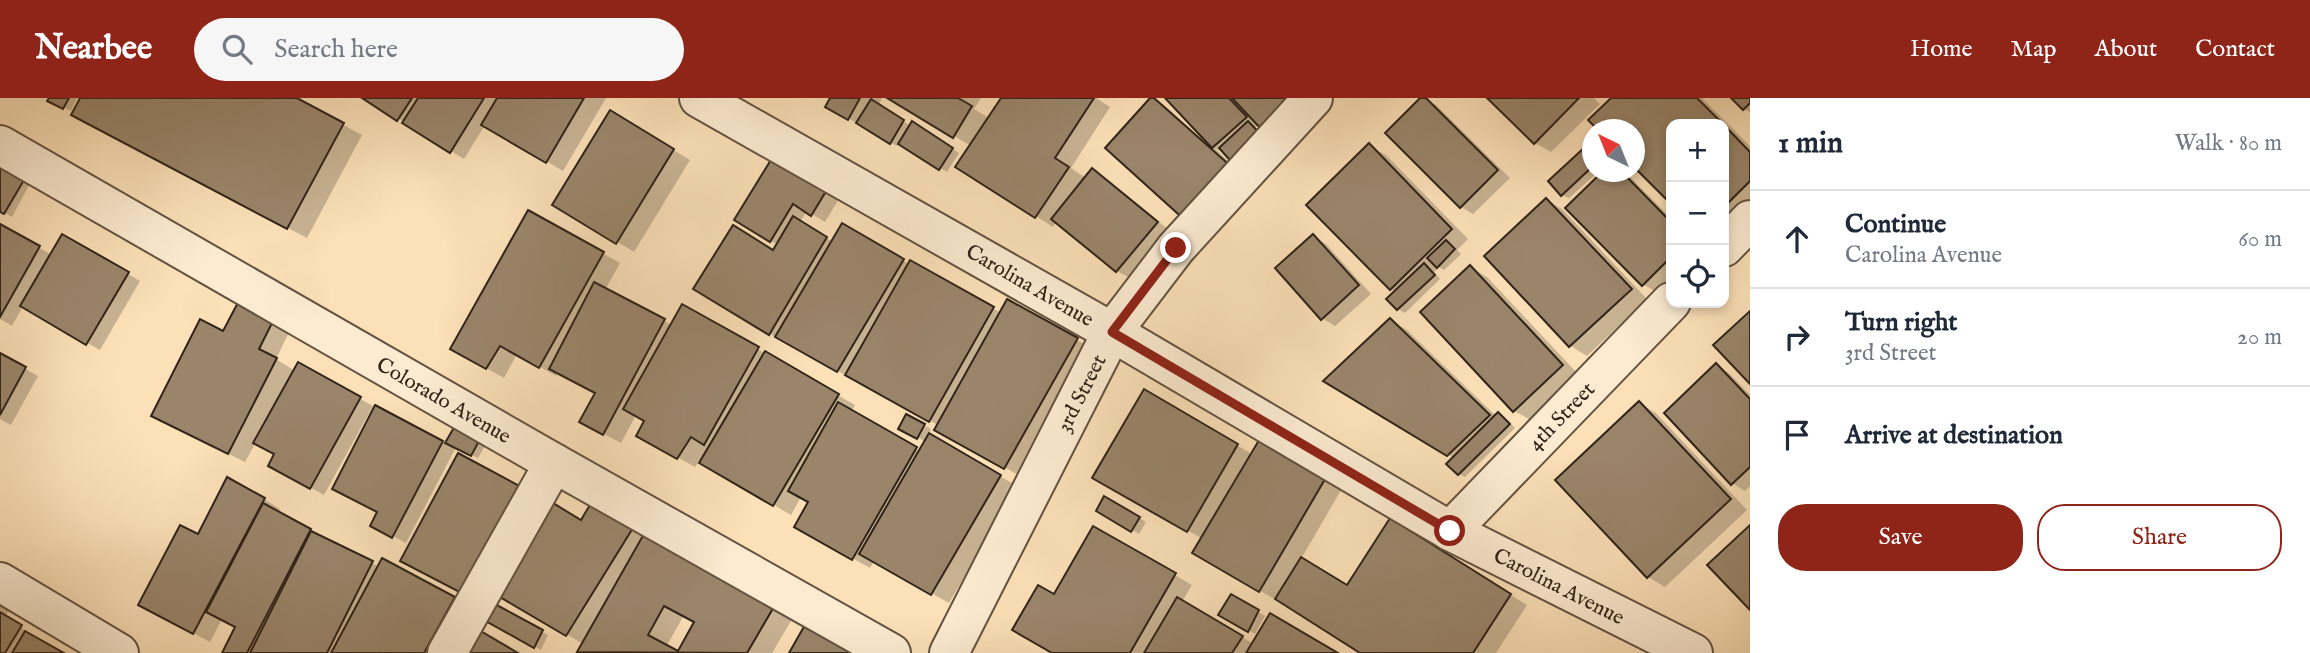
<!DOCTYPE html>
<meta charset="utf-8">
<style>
body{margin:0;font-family:"IM FELL English",serif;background:#f6f6f7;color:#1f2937}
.controls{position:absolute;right:21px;top:21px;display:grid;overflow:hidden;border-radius:14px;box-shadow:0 4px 10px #0003}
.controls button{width:63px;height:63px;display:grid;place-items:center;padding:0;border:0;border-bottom:2px solid #e0e1e3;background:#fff;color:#1f2937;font:35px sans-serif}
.compass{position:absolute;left:1582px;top:21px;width:63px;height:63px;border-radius:50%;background:#fff;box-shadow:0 4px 10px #0003;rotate:317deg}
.stop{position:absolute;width:21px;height:21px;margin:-16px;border:5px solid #8f2418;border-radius:50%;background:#fff}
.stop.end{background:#8f2418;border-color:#fff;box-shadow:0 2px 7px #0008}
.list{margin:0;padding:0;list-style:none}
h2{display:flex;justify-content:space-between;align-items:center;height:91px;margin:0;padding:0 28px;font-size:30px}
h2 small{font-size:23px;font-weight:400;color:#747a83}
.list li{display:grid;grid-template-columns:46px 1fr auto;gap:21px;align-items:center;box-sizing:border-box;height:98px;padding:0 28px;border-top:2px solid #e0e1e3}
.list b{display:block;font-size:26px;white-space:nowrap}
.list p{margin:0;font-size:23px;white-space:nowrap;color:#747a83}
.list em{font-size:23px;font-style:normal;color:#747a83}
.actions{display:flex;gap:14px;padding:21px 28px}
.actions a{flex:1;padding:16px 0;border:2px solid #8f2418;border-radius:28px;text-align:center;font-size:24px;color:#8f2418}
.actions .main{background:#8f2418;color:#fff}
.icon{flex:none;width:38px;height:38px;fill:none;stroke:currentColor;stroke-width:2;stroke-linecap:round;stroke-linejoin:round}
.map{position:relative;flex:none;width:1750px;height:555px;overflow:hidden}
header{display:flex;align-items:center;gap:42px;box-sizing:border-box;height:98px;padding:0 35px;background:#8f2418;color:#fff}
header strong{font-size:33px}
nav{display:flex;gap:38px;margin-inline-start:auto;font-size:24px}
.search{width:490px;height:63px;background:#f6f6f7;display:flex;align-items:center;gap:18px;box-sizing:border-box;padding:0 24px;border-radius:38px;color:#747a83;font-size:26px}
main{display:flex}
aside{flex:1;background:#fff}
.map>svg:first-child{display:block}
</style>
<header>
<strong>Nearbee</strong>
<div class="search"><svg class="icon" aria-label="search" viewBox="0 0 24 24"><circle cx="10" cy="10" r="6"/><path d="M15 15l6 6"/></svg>Search here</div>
<nav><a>Home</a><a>Map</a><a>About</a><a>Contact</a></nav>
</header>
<main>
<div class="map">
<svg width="1750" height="555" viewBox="0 0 1750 555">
<rect width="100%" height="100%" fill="#fbe0b8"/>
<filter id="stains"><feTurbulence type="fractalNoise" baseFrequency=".00286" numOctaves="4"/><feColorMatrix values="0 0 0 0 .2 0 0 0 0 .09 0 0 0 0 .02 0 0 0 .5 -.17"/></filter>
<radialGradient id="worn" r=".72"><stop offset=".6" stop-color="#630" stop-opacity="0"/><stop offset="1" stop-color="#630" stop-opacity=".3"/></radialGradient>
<!-- shadow -->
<g fill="#0003">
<polygon points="51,0 77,0 71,13 49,2"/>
<polygon points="82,0 293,0 362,37 307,140 92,27"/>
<polygon points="366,0 606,0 563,73 485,27 464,61"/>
<polygon points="832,0 882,0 878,8 911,28 919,29 959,55 947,74 899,45 897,48 827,8"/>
<polygon points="891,0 981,0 974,11 989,20 1003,0 1096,0 1110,9 1071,70 1086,80 1093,73 1105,80 1169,132 1130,180 1117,173 1056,123 1053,129 958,68 971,48"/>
<polygon points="1153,0 1165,8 1200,39 1202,37 1167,0 1301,0 1259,26 1226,56 1215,50 1245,80 1200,130"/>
<polygon points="1422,0 1436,7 1510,80 1473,116 1461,109"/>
<polygon points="1489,0 1594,0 1600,6 1551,54 1535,45"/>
<polygon points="1613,0 1702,0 1750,48 1750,109 1724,135 1724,26 1671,26 1671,103 1634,66 1634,32"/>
<polygon points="1733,0 1750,0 1750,14 1744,11"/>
<polygon points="610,14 690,62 634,154 555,106"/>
<polygon points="1369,48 1386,57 1468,141 1457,152 1461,156 1444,172 1439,169 1434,174 1440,181 1405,215 1398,211 1396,194 1391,191"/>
<polygon points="781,49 846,89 825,124 807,113 800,124 833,144 843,128 909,166 911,164 1001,215 1008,204 1093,251 1022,379 936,331 938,327 782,243 696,191 774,154 778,147 736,122"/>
<polygon points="1585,51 1592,55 1592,74 1598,74 1569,100 1562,97"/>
<polygon points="0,64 32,82 12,119 0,112"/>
<polygon points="1605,74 1625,74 1671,120 1671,179 1656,194 1643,186 1568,110"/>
<polygon points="1547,102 1563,112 1647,201 1587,258 1571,248 1486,159"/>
<polygon points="528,114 620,165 605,192 672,227 682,208 855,307 851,314 919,353 926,344 900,330 907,318 931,331 928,337 1017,388 949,505 874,463 870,470 796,429 810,404 801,399 791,417 699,363 695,369 638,337 646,323 636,317 621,345 598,333 597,295 558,274 556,278 517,256 504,280 452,251"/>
<polygon points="0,128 52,157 63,138 140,183 100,252 23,208 12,228 0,221"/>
<polygon points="1313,138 1326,146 1371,196 1335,228 1322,220"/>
<polygon points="1470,169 1487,179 1579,277 1531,322 1514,313"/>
<polygon points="243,197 294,224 276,261 295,273 298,266 373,308 324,397 270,367 276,356 256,344 245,364 170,327 224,236"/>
<polygon points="1390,222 1407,232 1496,318 1498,316 1505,320 1515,330 1465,379 1459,376 1454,360 1326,283"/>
<polygon points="0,257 38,278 11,327 0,321"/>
<polygon points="1716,267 1729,275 1750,297 1750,388 1745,393 1732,385"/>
<polygon points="1144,294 1252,356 1344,387 1301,461 1347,489 1407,432 1527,507 1496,555 1364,555 1278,500 1276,502 1195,455 1203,441 1094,380"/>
<polygon points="1639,305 1656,315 1747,412 1665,489 1648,479 1558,382"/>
<polygon points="376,309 446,346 460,321 491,337 478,360 456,349 406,445 372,427 379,414"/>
<polygon points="1105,400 1146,424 1139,436 1098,412"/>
<polygon points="264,401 280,411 278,415 323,440 379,469 454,501 470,510 446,555 224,555 237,529 222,521 210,544 157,516 198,438"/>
<polygon points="595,402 797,513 772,555 680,555 696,524 684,517 666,549 678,555 583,555 579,553 583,546 495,494 582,424"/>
<polygon points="1094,430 1192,487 1182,504 1254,546 1334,555 1055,555 1055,499"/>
<polygon points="0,498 13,506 5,519 60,555 0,555"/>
<polygon points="1231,498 1265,518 1255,536 1221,516"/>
<polygon points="494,507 548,537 541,552 486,522"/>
</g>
<!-- building -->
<g fill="#9a856b" stroke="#302318" stroke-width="2" fill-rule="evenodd">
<polygon points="49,0 69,0 63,11 47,3"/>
<polygon points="80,0 297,0 344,25 287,131 71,17"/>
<polygon points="362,0 412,0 397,23"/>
<polygon points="418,0 484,0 450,55 402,25"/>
<polygon points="497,0 584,0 546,65 481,27"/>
<polygon points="830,0 860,0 848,22 825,9"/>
<polygon points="887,0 958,0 972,8 953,40"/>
<polygon points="1001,0 1094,0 1055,60 1069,69 1035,120 955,69"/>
<polygon points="1150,0 1154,0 1234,71 1187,124 1105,50"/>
<polygon points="1165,0 1229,0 1247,19 1212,50"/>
<polygon points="1232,0 1297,0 1264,34"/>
<polygon points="1420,0 1426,0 1498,72 1460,110 1385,35"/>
<polygon points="1487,0 1579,0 1534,46"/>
<polygon points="1611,0 1697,0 1723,26 1671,26 1671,106 1634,69 1634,32 1598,32 1588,22"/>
<polygon points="1731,0 1750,0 1750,5 1743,12"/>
<polygon points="871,1 904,22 890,46 856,25"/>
<polygon points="610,12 674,51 616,146 552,107"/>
<polygon points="912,23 953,50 939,72 898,46"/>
<polygon points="1248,23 1266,42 1237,70 1219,50"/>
<polygon points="1724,27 1750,54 1750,83 1724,109"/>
<polygon points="1369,45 1452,131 1390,192 1306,107"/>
<polygon points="780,47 834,80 811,118 793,106 770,144 734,122"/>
<polygon points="1585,49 1592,57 1592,69 1561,98 1548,83"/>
<polygon points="0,62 27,77 4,116 0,114"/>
<polygon points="1092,70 1158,124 1116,174 1051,121"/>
<polygon points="1602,74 1622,74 1671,124 1671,159 1642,188 1565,110"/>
<polygon points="1546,100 1632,191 1569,249 1484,158"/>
<polygon points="528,112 604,154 539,270 500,248 486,271 450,251"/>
<polygon points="793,118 827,139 769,237 693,191 733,127 773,152"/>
<polygon points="842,125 904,161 837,274 775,239"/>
<polygon points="0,126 40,148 0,219"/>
<polygon points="62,136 129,174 86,247 20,208"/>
<polygon points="1313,136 1359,187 1321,222 1275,170"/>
<polygon points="1446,142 1455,151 1437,170 1427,160"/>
<polygon points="910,162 994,209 929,324 845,277"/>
<polygon points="1424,165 1435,177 1397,212 1386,201"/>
<polygon points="1470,167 1563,267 1513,314 1420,214"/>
<polygon points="594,184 665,221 603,337 579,324 595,295 549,271"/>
<polygon points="243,195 278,213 259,251 277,260 228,356 151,318 200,221 223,233"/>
<polygon points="1007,201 1078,240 1004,371 934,332"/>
<polygon points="682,206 759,249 704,347 691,339 677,361 636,338 644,323 623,311"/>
<polygon points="1750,213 1750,286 1713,247"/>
<polygon points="1390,220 1490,317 1447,358 1323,283"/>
<polygon points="765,253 839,296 773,408 699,365"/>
<polygon points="0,255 26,269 0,317"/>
<polygon points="298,264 361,299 310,391 268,368 274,356 253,345"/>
<polygon points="1716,265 1750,301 1750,369 1731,387 1664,315"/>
<polygon points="1144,291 1238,346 1187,434 1092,380"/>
<polygon points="1639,303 1731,401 1647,480 1555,382"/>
<polygon points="838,304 917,349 852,462 794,429 808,404 788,393"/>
<polygon points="375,307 443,343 392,440 370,428 377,414 332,391"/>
<polygon points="1498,314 1510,326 1458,377 1446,366"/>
<polygon points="906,316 925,326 917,341 898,331"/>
<polygon points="460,319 485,332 471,358 445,345"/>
<polygon points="929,335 1001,377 931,497 859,456"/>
<polygon points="1262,337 1328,376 1259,494 1192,455"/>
<polygon points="458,355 525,391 467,498 400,463"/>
<polygon points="227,379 265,400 193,536 138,507 180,427 198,436"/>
<polygon points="1104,398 1140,419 1131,434 1096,413"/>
<polygon points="594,400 636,425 566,538 493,495 548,402 581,422"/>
<polygon points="263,405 311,431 247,555 222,555 235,529 206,514"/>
<polygon points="1390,420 1511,496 1473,555 1360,555 1275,501 1301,459 1347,487"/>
<path d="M649,427l130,73 -32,55 -170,-1zM664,508l30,16 -16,29 -30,-16z"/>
<polygon points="1750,427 1750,512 1707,467"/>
<polygon points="1093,428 1176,475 1130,555 1052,555 1012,532 1038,487 1054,496"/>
<polygon points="311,433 373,463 327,555 250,555"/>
<polygon points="382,460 455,499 424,555 331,555"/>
<polygon points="1231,496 1259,512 1248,534 1218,517"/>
<polygon points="1177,499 1243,538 1232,555 1144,555"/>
<polygon points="493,505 543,532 534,550 484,522"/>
<polygon points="0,514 22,527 5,555 0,555"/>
<polygon points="1270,515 1338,555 1246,555"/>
<polygon points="810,518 875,555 789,555"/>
<polygon points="479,532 518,555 465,555"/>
<polygon points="25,533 64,555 12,555"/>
</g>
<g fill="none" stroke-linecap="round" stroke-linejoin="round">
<!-- minor casing -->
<g stroke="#635240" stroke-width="42">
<g id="minor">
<polyline points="699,0 1112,234 1450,433 1693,555"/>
<polyline points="0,47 554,365 891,555"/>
<polyline points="1724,149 1750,122"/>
<polyline points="1450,433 1671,204"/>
<polyline points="0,484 119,555"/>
<polyline points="447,555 554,365"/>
<polyline points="949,555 1112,234 1176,150 1313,0"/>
</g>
</g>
<!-- minor -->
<use href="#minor" stroke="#fcebd1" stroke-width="38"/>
</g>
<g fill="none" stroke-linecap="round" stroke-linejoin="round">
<!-- route -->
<polyline stroke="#8f2418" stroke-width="9" points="1176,150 1112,234 1450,433"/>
</g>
<g text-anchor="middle" stroke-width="5" stroke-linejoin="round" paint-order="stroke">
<!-- street labels -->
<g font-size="21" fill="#302318" stroke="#fcebd1">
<text transform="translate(1030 187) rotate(30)" y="7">Carolina Avenue</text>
<text transform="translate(1081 295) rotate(-63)" y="7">3rd Street</text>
<text transform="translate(444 302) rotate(30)" y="7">Colorado Avenue</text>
<text transform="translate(1561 318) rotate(-46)" y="7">4th Street</text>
<text transform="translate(1559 488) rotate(27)" y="7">Carolina Avenue</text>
</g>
</g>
<rect width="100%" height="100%" filter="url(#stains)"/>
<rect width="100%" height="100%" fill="url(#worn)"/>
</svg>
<div class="controls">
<button>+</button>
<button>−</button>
<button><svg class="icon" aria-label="locate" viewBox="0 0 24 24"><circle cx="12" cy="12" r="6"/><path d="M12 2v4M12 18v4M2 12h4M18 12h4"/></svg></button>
</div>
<svg class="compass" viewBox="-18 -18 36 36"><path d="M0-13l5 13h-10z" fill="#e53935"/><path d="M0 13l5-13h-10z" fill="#747a83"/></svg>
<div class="stop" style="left:1450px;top:433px"></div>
<div class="stop end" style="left:1176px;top:150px"></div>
</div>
<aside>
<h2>1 min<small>Walk · 80 m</small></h2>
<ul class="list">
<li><svg class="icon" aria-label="ahead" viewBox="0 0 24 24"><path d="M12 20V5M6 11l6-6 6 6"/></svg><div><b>Continue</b><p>Carolina Avenue</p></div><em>60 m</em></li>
<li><svg class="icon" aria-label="right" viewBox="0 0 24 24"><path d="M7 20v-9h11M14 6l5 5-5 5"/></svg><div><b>Turn right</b><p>3rd Street</p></div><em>20 m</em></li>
<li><svg class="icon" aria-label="arrive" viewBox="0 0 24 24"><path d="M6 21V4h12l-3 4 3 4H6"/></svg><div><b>Arrive at destination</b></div></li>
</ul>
<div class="actions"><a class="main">Save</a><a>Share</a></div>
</aside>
</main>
